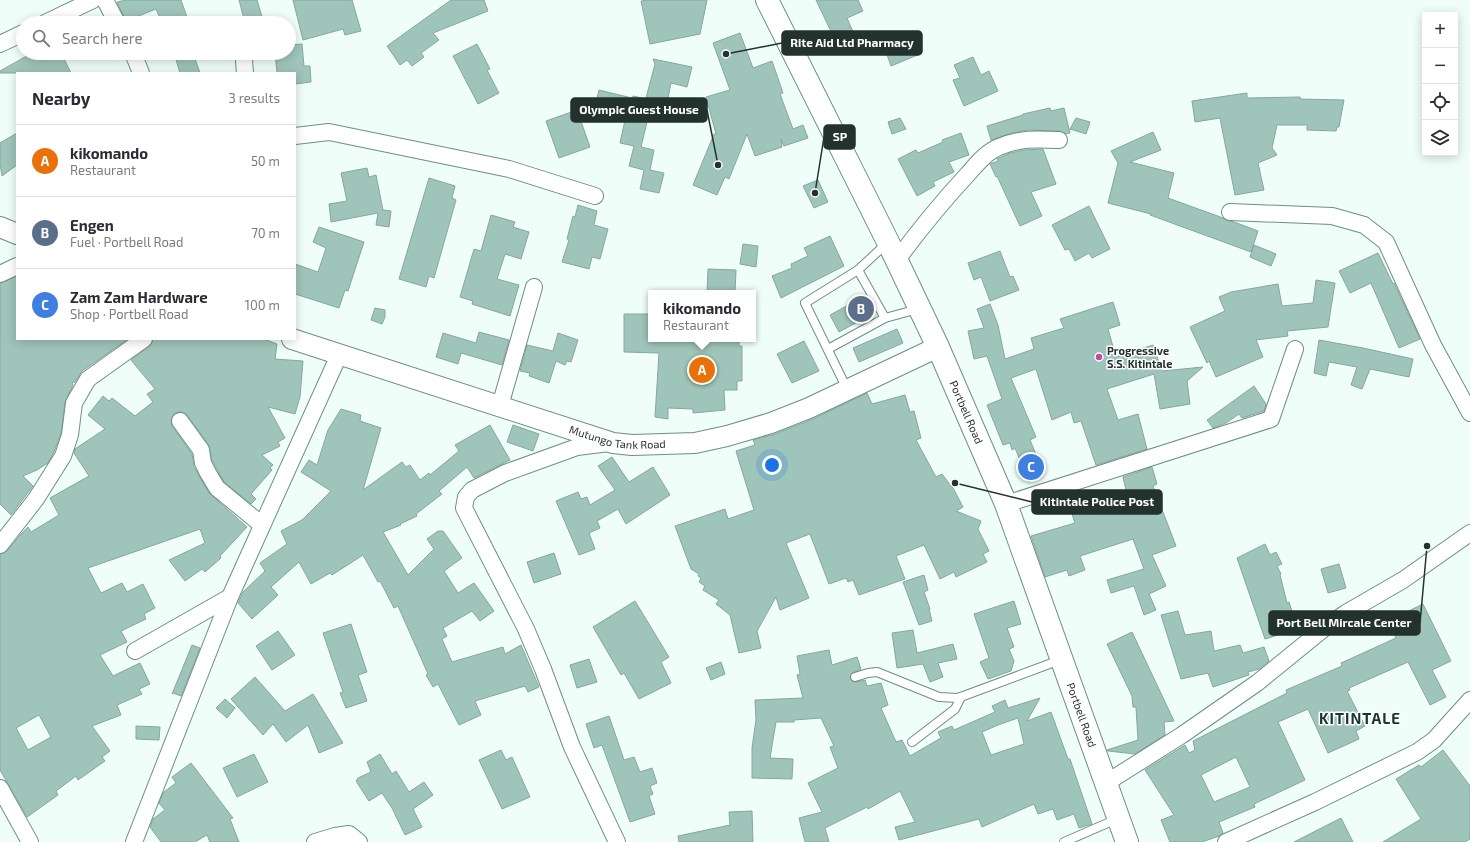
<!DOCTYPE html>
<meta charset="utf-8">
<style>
body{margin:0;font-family:"Exo 2",sans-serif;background:#f2f2f3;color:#2b2b33}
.controls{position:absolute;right:12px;top:12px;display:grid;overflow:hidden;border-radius:0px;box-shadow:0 2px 10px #0003}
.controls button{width:36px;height:36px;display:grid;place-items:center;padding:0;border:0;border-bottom:1px solid #e1e1e2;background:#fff;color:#2b2b33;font:20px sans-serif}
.you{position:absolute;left:772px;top:465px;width:14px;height:14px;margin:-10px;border:3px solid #fff;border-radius:50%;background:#1a73e8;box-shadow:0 0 0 6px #1a73e833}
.badge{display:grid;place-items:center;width:26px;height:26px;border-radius:50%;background:#111827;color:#fff;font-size:13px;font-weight:700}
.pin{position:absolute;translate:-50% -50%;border:2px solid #fff;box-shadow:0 1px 4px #0006}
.popup{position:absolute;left:648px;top:290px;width:108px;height:52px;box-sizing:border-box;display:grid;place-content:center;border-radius:0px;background:#fff;filter:drop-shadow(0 1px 3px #0005);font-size:13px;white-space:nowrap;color:#7c7c81}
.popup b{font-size:15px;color:#2b2b33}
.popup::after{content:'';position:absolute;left:50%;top:100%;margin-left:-8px;border:8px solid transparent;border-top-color:#fff}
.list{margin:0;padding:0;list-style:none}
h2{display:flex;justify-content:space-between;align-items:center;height:52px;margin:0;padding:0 16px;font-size:17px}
h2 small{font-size:13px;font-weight:400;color:#7c7c81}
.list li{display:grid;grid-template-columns:26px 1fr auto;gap:12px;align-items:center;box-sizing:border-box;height:72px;padding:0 16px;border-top:1px solid #e1e1e2}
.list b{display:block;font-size:15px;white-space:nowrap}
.list p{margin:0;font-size:13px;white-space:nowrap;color:#7c7c81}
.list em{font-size:13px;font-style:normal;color:#7c7c81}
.icon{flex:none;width:22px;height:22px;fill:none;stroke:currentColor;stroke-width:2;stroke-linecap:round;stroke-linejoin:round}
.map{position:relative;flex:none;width:1470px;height:842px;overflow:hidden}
.search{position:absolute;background:#fff;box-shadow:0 2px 10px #0003;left:16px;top:16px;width:280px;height:44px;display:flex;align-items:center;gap:10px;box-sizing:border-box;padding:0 14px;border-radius:22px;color:#7c7c81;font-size:15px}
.panel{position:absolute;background:#fff;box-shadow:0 2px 10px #0003;left:16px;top:72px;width:280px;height:268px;border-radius:0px}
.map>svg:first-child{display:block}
</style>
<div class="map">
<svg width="1470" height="842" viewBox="0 0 1470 842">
<rect width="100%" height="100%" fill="#effef9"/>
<!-- building -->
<g fill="#9fc4b9" stroke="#85a89e" fill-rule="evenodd">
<polygon points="126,0 181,0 189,23 162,23 156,9 126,21 117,2"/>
<polygon points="239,0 257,0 263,20 253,23 245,23"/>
<polygon points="293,0 352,0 361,31 345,35 343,29 303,40"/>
<polygon points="451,0 484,0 488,11 433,33 439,40 421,53 424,57 412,66 407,60 400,65 387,46"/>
<polygon points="649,0 707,0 700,34 650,44 641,1"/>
<polygon points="816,0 858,0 863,11 847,18 854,34 836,42"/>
<polygon points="740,33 753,68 772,61 783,93 780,94 793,129 803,125 808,138 784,146 781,139 782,147 755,156 747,134 729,179 725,177 717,195 693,185 714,134 716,134 706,97 730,90 713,43"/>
<polygon points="915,40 920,54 891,66 886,52"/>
<polygon points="302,44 304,66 310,66 311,82 295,84 295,73 277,73 275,53 289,53 289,45"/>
<polygon points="477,44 490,69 487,70 499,93 478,104 453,56"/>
<polygon points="32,53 61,53 71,73 0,73 0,71"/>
<polygon points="174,53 193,53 200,73 180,73"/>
<polygon points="973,57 981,75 989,71 998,91 964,106 953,80 960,78 954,65"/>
<polygon points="653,59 692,67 687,87 671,83 667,103 646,98 655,64"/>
<polygon points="599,90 632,98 633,96 656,101 652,119 648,118 641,147 654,150 650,170 664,173 659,193 640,189 644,170 629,166 634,146 620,143 625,120 593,115"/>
<polygon points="1247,93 1247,98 1300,97 1300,99 1344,100 1339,127 1337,127 1336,131 1307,130 1307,125 1277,125 1272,148 1277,155 1258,163 1264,190 1235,195 1220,118 1195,122 1192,101"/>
<polygon points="1050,108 1051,111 1064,108 1070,133 1066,134 1059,131 1028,130 1012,133 991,140 987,126 1023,115 1023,114"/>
<polygon points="577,110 590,147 559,158 546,121"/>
<polygon points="900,118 906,129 892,134 888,122"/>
<polygon points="1076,118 1090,122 1086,134 1070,129"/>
<polygon points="1153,132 1161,150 1130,162 1174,173 1168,198 1223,218 1225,220 1234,222 1258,231 1251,252 1150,215 1151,214 1108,203 1118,163 1111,151"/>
<polygon points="17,133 17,165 2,176 0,164 0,143"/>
<polygon points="961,133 969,155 949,162 954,172 933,182 935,186 917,196 898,159 916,150 918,153 943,142 942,140"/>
<polygon points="1043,149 1056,184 1031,192 1042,216 1020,226 997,176 996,177 990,164 998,161 997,159 999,158 1010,153 1023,150"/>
<polygon points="367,168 369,177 376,175 383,210 391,211 389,227 376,225 378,213 331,222 329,204 347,201 341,173"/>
<polygon points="429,178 455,186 452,198 456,200 434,278 429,276 426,287 399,279"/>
<polygon points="818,180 828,202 814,208 803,186"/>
<polygon points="578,205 597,211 594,225 608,229 600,259 592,257 589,269 562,262 569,240 567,239 573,216 575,217"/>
<polygon points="1089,206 1110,249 1092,258 1089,253 1075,261 1069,249 1065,250 1052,225"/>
<polygon points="491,215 515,222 513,227 529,232 521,259 505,254 497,279 519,285 510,316 472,304 473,301 460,297 474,249 481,251"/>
<polygon points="319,227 364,242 348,291 345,290 339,308 295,294 295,264 318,272 326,248 313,242"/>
<polygon points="830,236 844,266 781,298 772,276 792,268 791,264 808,256 804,248"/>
<polygon points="743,244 758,246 756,267 740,264"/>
<polygon points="1254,245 1276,254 1271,266 1250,257"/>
<polygon points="1000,251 1010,277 1013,276 1019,290 990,301 981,277 974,280 968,263"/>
<polygon points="1378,253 1393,284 1394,283 1420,339 1399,348 1371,283 1350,293 1339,271"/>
<polygon points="708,269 736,270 735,293 707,293"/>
<polygon points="17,276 17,339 128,339 82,371 75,382 72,383 73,385 65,402 61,433 54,452 48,463 37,470 23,476 33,486 11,515 0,504 0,283"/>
<polygon points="1316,280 1335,283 1328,327 1287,331 1288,336 1256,340 1263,357 1216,377 1209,361 1207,363 1190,327 1225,311 1219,297 1231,292 1278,284 1282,306 1313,303"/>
<polygon points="865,296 874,313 839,332 830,315"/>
<polygon points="1113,302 1120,325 1108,329 1116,357 1153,345 1162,371 1203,367 1187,381 1190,404 1160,409 1154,374 1107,389 1118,420 1138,414 1147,449 1096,465 1081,421 1074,423 1071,412 1052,420 1036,369 1011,378 1036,437 1030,440 1042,469 1039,471 1042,477 1029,482 1015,448 1012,450 1010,443 1003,445 987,405 1002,399 987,356 974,359 968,331 984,328 977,309 990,304 998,325 1005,359 1034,349 1031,338 1064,328 1060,319"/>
<polygon points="375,308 385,310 385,317 382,324 371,320"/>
<polygon points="624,314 651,314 651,339 739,339 739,346 742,346 742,381 737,381 737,390 724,390 725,410 693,413 693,409 668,408 668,419 655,417 659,353 624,352"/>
<polygon points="897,329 903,343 859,362 853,348"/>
<polygon points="479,332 509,340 502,365 461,353 458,364 436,357 443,333 476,343"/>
<polygon points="558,333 578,340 571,362 567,361 565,365 556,361 549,383 529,376 530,373 520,371 527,345 553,351"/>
<path d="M153,339h111l13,5 -2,15 28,2 -3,36 -5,17 -27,-7 17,31 -7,4 2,4 -18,9 11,10 -3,3 2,2 -21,24 5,5 -5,5 -27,-22 -12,-22 -3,-15 -22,-30 -3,-2 -5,-1 -4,1 -3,4 -1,5 1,4 20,28 2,13 15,26 38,34 -27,29 1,2 -16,14 -3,-3 -17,12 -16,-21 36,-17 -5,-14 -112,39 13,25 21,-10 5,9 16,-8 12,24 -11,6 2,5 -25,12 6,11 -27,13 13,21 27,-13 10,21 -11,5 3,5 -25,11 4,10 -29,11 18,25 -8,6 3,4 -27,19 -2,-4 -20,15 2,4 -31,22 -27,-47v-216l7,-3 14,-17 7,-7 3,5 28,-17 -9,-17 39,-22 -15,-23 1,-4 30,-20 -17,-14 15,-19 6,5 3,-3 23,18 18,-14 -6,-8 8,-5 -24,-29 19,-14zM39,715l12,22 -23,13 -12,-22z"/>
<polygon points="1319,340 1363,348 1413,359 1409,377 1370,369 1362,389 1351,385 1357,367 1329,362 1326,376 1314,373"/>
<polygon points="804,341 819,371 792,383 777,354"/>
<polygon points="1254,386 1266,404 1264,411 1242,418 1239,414 1226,423 1213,428 1207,420"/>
<polygon points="867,393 872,404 905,395 910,412 914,411 921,438 916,440 936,477 942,474 951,486 952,486 963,507 956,511 981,521 978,529 989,551 983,554 987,562 956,577 954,572 940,579 924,545 896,556 905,579 859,595 853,580 848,582 846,578 829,584 810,534 786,543 809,598 780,610 776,597 757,631 761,648 739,653 730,615 716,604 719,600 703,590 705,586 699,582 701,578 698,576 699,574 691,569 675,526 725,509 728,519 754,510 736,451 755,445 753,440 775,434 813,419"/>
<polygon points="341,409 361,415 360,421 381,428 363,490 402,462 406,467 410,465 420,480 429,473 430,475 459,451 455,445 490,425 510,460 474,478 467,467 439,491 442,494 416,514 417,516 400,524 401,525 383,532 408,575 434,549 427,539 438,531 443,531 462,558 444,571 458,593 474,583 494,611 480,621 472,611 443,628 447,636 442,639 452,662 503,647 505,654 521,645 539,687 528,692 525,686 475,701 481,715 459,725 438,684 433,687 426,675 428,674 398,606 394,608 380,581 378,582 363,555 332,575 330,573 311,584 299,562 271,587 278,595 252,619 238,603 243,592 265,571 260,563 287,544 281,531 302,520 331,491 301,472 309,460 317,465 328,430"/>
<polygon points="513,425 539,434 533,451 507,442"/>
<polygon points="612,457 629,482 653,467 670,495 626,524 618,509 597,521 600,528 589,533 595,549 579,555 556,501 578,492 581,499 587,497 590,505 615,490 598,466"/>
<polygon points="1152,467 1157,484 1153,486 1176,546 1152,555 1166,586 1149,594 1156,610 1144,615 1134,586 1111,593 1107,580 1144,569 1133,539 1080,556 1085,570 1069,576 1067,570 1045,577 1031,536 1075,523 1070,508 1082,504 1087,515 1104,509 1101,498 1126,490 1123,477"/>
<polygon points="1265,544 1270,555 1276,552 1282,564 1277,566 1281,574 1280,575 1287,603 1289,602 1298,629 1265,639 1237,558"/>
<polygon points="554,553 561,574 534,583 527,562"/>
<polygon points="1339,564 1346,588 1328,593 1321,569"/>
<polygon points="924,575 928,590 924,592 930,609 929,609 932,621 919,625 903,582"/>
<polygon points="635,601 669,657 661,662 671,683 639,699 624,673 621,675 593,627"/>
<polygon points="1014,601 1021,624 1007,628 1014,647 1009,649 1014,661 1011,671 988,679 980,662 989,658 974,614"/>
<path d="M1423,604l28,57 -19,9 14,27 -16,8 -22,-43 -59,26 1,2 -3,1 18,35 -9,5 3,8 -31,14 -20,-44 -30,13 27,58 -51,24 1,3 -36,15 4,11 -4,3 -17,6h-32l-9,-22 13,-5 -29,-45 40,-25 4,8 6,-3 -2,-9 94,-48 -1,-3 56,-24 -1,-3 55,-25 -8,-17zM1236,757l14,30 -36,15 -13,-27z"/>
<polygon points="1178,611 1185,635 1211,631 1214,651 1240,645 1243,653 1264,647 1269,661 1259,669 1248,672 1249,675 1213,687 1208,673 1181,679 1161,615"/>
<polygon points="351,624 367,672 358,675 367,701 346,708 340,693 343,692 323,633"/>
<polygon points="913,630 917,653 953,644 957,659 938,663 943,677 930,682 923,664 897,668 892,633"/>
<polygon points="278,631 295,655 272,670 256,646"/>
<polygon points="1132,632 1174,721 1164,722 1165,735 1135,754 1108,751 1107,750 1138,740 1136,707 1133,707 1132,696 1107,644"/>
<polygon points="192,645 200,648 181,696 173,693 172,694"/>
<path d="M829,650l3,15 25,-8 4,12 -10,5 -1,4 2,3 4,1 9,-2 2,6 14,-3 7,22 -7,3 15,34 6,-2 8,16 31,-18 -3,-6 14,-6 2,4 41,-18 -3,-6 13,-6 3,8 32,-10 -13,23 24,-9 17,47h2l22,65 -13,4 -5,-14 -17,6 -4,-11 -15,5 -4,-10 -52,23 -3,-8 -80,21 -4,-13 20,-5 -15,-31 -32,18 -1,-2 -42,21 4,14h-24l-6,-24 23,-6 -14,-29 30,-15 -8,-21 4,-1 -13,-28 -27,2v2h-18l-6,36 23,1 -1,20 -40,-1v-30l4,-28 -1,-20 48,-2 -6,-23 3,-1 -3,-18zM1018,718l6,26 -33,11 -9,-23 16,-7z"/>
<polygon points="589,659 597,682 577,688 570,665"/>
<polygon points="721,662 725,674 711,680 706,668"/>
<polygon points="255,677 285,711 313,694 343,743 319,753 308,725 286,742 273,724 263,735 231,699"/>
<polygon points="225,699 235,708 227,718 216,708"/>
<polygon points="609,716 624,760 634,757 640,772 652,768 657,783 650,786 653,794 649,796 655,814 630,822 602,745 594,748 586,724"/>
<polygon points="136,726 160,727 159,740 136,739"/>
<polygon points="501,750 506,760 512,757 530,797 502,809 479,760"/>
<polygon points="1443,750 1470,786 1470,839 1465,842 1383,842 1421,819 1396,779 1419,765 1421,767"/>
<polygon points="254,754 268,782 237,797 223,768"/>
<polygon points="380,754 392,774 396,771 409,792 424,782 433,795 413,809 422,827 405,835 392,808 382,793 369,801 356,781 358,778 371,772 367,762"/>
<polygon points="191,763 233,818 230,819 239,842 210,842 207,835 195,842 161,842 150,827 153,819 165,810 159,803 164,792 176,783 172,777"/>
<polygon points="752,811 753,842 679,842 678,836 730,825 729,812"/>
<polygon points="1341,818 1353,842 1294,842"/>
</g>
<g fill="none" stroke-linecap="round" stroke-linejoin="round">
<!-- service casing -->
<g stroke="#6c8f85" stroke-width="10">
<g id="service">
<polyline points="858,270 885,318"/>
<polyline points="828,349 885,318 918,309"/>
<polyline points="847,389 805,303 858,270 886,244"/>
<polyline points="855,677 868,673 877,672 939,697 958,698 1060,660"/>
<polyline points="912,742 955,709 961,697"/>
<polyline points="1064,842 1117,819"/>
</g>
</g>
<!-- minor casing -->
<g stroke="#6c8f85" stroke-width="18">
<g id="minor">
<polyline points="105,0 117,23"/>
<polyline points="45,23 93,0"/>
<polyline points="0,44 23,33"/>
<polyline points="133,53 141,73"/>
<polyline points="245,73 244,61 246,53"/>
<polyline points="295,136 329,132 509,169 595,196"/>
<polyline points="1230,212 1332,216 1364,225 1386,242 1433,345 1470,413"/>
<path d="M897,260c22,-30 45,-58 70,-85 9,-10 19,-23 32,-28 21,-9 38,-8 60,-7"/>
<polyline points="0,274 17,266"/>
<polyline points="500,406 534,287"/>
<polyline points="180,421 201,450 203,463 208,473 217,488 262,525"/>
<polyline points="609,443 577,447 505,473 472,490 466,497 464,508 526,629 543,669 572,747 617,842"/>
<polyline points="1006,504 1271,419 1295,349"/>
<polyline points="0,545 36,499 63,456 70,435 74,403 88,379 144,339"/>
<polyline points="135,651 230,597"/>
<polyline points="1106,783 1182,735 1257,683 1327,626 1346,613 1403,580 1470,533"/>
<polyline points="0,788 30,842"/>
<polyline points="134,842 230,597 339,355"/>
<polyline points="315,842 335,836 349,834 359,842"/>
<polyline points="1226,842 1315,802 1417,752 1434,740 1470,700"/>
</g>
</g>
<!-- tertiary casing -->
<g stroke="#6c8f85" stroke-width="22">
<g id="tertiary">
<polyline points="0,227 17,234"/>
<path id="s1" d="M292,339l321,104 19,2 63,-2 32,-7 44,-13 38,-15 129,-61"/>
</g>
</g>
<!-- secondary casing -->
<g stroke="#6c8f85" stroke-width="24">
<g id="secondary">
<path id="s2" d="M767,0l121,242 50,105 68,157 121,338"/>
</g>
</g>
<!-- service -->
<use href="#service" stroke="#fff" stroke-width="8"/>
<!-- minor -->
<use href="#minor" stroke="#fff" stroke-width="16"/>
<!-- tertiary -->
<use href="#tertiary" stroke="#fff" stroke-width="20"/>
<!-- secondary -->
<use href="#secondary" stroke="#fff" stroke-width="22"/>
</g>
<!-- markers -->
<circle fill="#bc4ca9" stroke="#fff" stroke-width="1.5" cx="1099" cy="357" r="4"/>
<g text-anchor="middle" stroke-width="3" stroke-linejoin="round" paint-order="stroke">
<!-- poi labels -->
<g font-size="11" font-weight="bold" fill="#24322e" stroke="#fff" text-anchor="start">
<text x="1107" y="355">Progressive<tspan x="1107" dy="13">S.S. Kitintale</tspan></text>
</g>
<!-- street labels -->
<g font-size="11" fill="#24322e" stroke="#fff">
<text dy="4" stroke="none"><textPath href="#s2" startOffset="458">Portbell Road</textPath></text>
<text dy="4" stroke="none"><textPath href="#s1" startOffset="341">Mutungo Tank Road</textPath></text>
<text dy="4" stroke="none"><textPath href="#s2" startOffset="782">Portbell Road</textPath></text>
</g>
<!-- district labels -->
<g font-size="15" font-weight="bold" letter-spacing="1" fill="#173830" stroke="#fff">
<text x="1360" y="724">KITINTALE</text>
</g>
</g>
<!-- callouts -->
<path fill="none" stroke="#24322e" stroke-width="1.5" d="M726 54L782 43M718 165L707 110M815 193L824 137M955 483L1032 502M1427 546L1420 623"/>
<g fill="#24322e" stroke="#fff" stroke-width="1.5">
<circle cx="726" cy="54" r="4"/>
<circle cx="718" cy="165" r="4"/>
<circle cx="815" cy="193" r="4"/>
<circle cx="955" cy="483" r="4"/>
<circle cx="1427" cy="546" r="4"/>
</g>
<g fill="#24322e" stroke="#24322e" stroke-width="1.5">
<rect x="782" y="31" width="140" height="24" rx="4"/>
<rect x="571" y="98" width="136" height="24" rx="4"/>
<rect x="824" y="125" width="31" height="24" rx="4"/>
<rect x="1032" y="490" width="130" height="24" rx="4"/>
<rect x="1269" y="611" width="151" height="24" rx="4"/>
</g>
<g font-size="12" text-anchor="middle" font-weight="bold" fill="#fff">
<text x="852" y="47">Rite Aid Ltd Pharmacy</text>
<text x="639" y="114">Olympic Guest House</text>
<text x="840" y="141">SP</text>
<text x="1097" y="506">Kitintale Police Post</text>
<text x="1344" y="627">Port Bell Mircale Center</text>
</g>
</svg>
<div class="controls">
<button>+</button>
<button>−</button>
<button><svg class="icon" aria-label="locate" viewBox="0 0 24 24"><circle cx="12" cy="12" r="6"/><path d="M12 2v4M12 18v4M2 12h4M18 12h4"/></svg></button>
<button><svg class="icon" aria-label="layers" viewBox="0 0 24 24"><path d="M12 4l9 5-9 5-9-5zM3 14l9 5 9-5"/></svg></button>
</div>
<div class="you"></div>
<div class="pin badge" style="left:702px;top:370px;background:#e8710a">A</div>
<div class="popup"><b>kikomando</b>Restaurant</div>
<div class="pin badge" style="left:861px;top:309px;background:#5c6f8a">B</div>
<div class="pin badge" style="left:1031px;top:467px;background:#3f7fe0">C</div>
<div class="search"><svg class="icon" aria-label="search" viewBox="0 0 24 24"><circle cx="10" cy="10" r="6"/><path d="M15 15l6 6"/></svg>Search here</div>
<section class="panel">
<h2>Nearby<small>3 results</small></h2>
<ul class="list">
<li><span class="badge" style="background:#e8710a">A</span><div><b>kikomando</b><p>Restaurant</p></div><em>50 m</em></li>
<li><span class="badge" style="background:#5c6f8a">B</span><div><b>Engen</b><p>Fuel · Portbell Road</p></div><em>70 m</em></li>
<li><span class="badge" style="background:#3f7fe0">C</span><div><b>Zam Zam Hardware</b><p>Shop · Portbell Road</p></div><em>100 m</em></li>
</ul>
</section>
</div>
